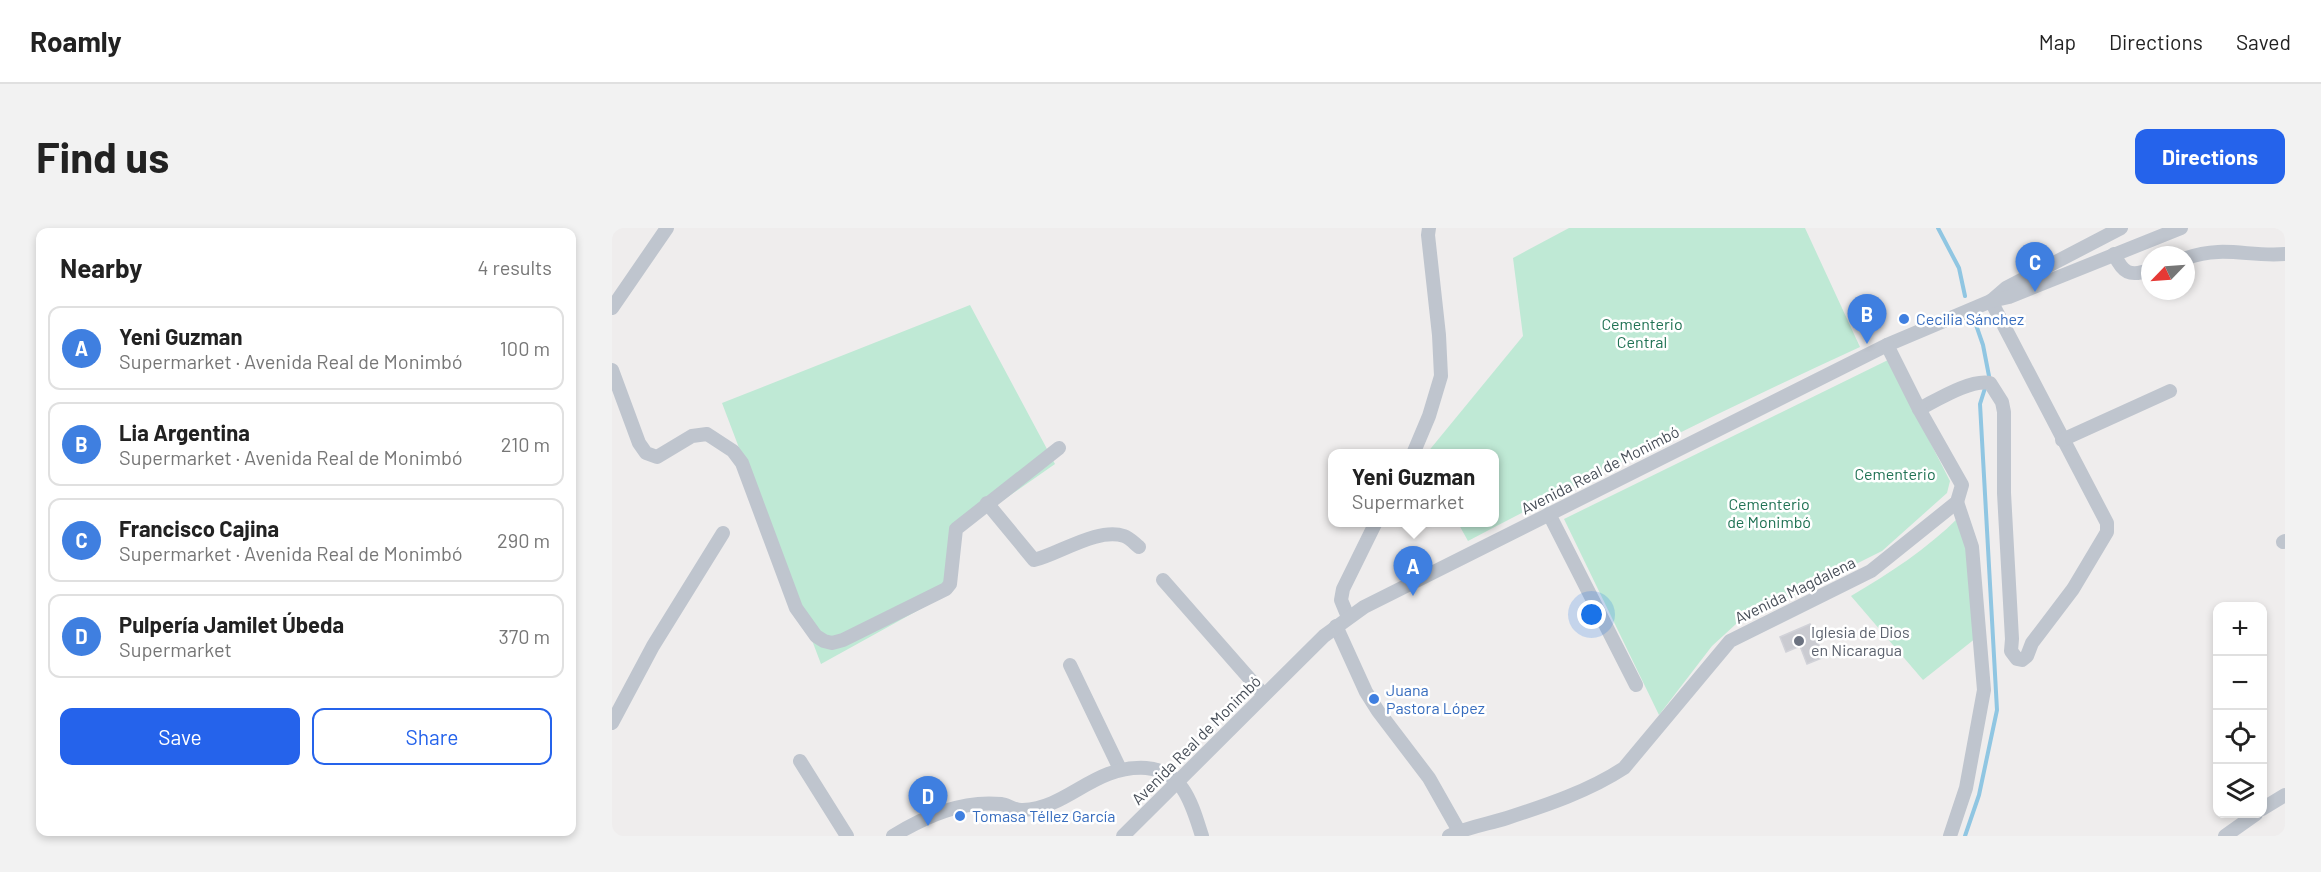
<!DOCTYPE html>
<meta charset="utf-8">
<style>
body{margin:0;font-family:Barlow,sans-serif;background:#f2f2f2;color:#222}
.controls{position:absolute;right:18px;bottom:18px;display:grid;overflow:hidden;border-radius:12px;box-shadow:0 3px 9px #0003}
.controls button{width:54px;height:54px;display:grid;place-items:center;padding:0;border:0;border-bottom:2px solid #e0e0e0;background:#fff;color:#222;font:30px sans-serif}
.compass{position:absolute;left:1529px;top:18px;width:54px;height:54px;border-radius:50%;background:#fff;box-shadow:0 3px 9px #0003;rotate:245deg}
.you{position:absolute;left:980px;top:387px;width:21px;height:21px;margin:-15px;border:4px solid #fff;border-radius:50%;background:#1a73e8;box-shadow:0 0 0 9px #1a73e833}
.badge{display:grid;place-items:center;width:39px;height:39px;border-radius:50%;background:#2563eb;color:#fff;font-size:20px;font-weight:700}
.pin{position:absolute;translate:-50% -50px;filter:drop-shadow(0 2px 3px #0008)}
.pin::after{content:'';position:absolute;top:32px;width:21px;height:18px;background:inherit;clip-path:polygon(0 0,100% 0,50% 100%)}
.popup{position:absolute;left:716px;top:221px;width:171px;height:78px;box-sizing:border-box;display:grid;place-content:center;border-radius:12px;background:#fff;filter:drop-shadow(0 2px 4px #0005);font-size:20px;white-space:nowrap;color:#767676}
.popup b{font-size:22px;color:#222}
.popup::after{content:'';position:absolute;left:50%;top:100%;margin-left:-12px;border:12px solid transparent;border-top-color:#fff}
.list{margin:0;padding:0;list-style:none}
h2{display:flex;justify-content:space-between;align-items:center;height:78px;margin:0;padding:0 24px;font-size:26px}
h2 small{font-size:20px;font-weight:400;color:#767676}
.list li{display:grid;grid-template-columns:39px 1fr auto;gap:18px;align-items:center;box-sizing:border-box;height:84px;margin:0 12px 12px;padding:0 12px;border:2px solid #e0e0e0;border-radius:12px}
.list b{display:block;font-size:22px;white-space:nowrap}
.list p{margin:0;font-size:20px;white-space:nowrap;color:#767676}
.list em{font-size:20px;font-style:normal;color:#767676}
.actions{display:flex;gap:12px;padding:18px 24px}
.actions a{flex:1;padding:14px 0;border:2px solid #2563eb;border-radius:12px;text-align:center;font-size:21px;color:#2563eb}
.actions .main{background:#2563eb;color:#fff}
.icon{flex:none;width:33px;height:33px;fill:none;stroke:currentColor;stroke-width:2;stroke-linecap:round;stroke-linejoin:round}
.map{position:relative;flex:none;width:1673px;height:608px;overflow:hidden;border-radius:12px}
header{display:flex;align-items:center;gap:36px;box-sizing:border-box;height:84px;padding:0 30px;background:#fff;border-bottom:2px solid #e0e0e0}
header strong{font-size:28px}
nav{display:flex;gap:33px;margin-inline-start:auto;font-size:21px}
.intro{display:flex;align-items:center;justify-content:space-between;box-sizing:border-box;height:144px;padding:0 36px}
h1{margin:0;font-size:42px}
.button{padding:15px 27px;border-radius:12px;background:#2563eb;color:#fff;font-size:21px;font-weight:700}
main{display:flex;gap:36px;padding:0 36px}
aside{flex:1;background:#fff;border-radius:12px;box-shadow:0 3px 9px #0003}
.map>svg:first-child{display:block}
</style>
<header>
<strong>Roamly</strong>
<nav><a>Map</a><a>Directions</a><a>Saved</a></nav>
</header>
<div class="intro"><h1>Find us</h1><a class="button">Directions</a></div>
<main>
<aside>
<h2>Nearby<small>4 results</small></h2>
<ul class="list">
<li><span class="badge" style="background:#3f7fe0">A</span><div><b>Yeni Guzman</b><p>Supermarket · Avenida Real de Monimbó</p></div><em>100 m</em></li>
<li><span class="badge" style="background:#3f7fe0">B</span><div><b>Lia Argentina</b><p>Supermarket · Avenida Real de Monimbó</p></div><em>210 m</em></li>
<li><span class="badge" style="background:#3f7fe0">C</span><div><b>Francisco Cajina</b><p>Supermarket · Avenida Real de Monimbó</p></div><em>290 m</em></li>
<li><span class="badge" style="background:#3f7fe0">D</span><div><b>Pulpería Jamilet Úbeda</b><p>Supermarket</p></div><em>370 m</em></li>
</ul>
<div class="actions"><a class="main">Save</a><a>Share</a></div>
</aside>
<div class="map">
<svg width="1673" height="608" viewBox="0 0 1673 608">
<rect width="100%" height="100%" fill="#efeded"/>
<!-- green -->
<g fill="#bfe9d5">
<path d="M957,0h236l55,119c-133,61 -263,126 -392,194l-10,-18 36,-1v-68l-67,-1 96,-117 -10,-78z"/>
<polygon points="358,77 443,236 350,301 341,363 209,436 110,175"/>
<polygon points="1276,132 1338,253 1335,265 1270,323 1124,396 1100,418 1047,487 952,291"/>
<path d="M1347,289l8,12 14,105 -58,46 -72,-84c39,-23 76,-47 108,-79z"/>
</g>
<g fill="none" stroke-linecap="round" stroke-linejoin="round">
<!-- stream -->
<g stroke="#90c6e2" stroke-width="4">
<polyline points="1326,0 1347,40 1353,68"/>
<polyline points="1362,91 1371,117 1377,148"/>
<polyline points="1353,608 1367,567 1385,482 1368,176 1374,157"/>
</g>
</g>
<!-- building -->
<polygon fill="#cacbd1" stroke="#d1d2d8" stroke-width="1.5" points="1198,396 1212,429 1195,436 1188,418 1174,424 1168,409"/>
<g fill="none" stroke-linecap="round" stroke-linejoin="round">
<!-- minor -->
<g stroke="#bfc5ce" stroke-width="14">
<path d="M1502,26c9,19 15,23 36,16"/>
<path d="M1574,30c38,-13 62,-1 99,-4"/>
<polyline points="1379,73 1394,60 1509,0"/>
<polyline points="0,80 55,0"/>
<polyline points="0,142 27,215 34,225 45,229 80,208 95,206 121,223 130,235 184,380 204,408 212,413 220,415 231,412 334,361 338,356 344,301 447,220"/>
<path d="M1307,181c18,-9 51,-30 71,-26l12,19 2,10v81l8,146 -1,12 6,8 5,1 5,-4 5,-13 41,-54 34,-57v-9l-116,-222"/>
<polyline points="1450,212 1558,163"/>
<polyline points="801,226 817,188 829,148 827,107 816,7 817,0"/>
<path d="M375,275l47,57c25,-6 64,-33 90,-24 6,2 10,7 15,11"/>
<polyline points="937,286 1024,457"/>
<polyline points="1671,314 1673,313"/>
<polyline points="551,352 652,467"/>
<polyline points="736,389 729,372 731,361 764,294"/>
<polyline points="724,398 754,464 766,483 817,550 847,603"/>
<polyline points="458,437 508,541"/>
<polyline points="0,495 41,418 111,305"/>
<polyline points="188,533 235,608"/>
<polyline points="1650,581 1673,567"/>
<path d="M281,608c33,-20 69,-36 108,-32 7,1 15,7 22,6 46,-2 70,-45 123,-42 38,3 46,37 56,68"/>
<polyline points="511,608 712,408 752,379 1275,117 1379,73 1397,69 1569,0"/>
<path d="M837,608c18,-9 39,-12 58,-18 40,-13 82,-27 117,-50l106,-127 141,-70 86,-69 5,-17 -43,-76 -32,-64"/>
<polyline points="1338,608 1354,560 1372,462 1360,319 1345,274"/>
<polyline points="1613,608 1644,586"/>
</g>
</g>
<!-- markers -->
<g fill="#3f7fe0" stroke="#fff" stroke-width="2">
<circle cx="1292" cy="91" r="6"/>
<circle cx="762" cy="471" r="6"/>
<circle cx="348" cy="588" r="6"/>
</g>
<circle fill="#6b7280" stroke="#fff" stroke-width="2" cx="1187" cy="413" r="6"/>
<g text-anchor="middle" stroke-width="5" stroke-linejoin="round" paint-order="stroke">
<!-- shop labels -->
<g font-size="16" fill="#366cbe" stroke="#fff" text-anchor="start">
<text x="1304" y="97">Cecilia Sánchez</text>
<text x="774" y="468">Juana<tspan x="774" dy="18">Pastora López</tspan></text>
<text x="360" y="594">Tomasa Téllez García</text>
</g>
<!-- park labels -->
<g font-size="16" fill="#207254" stroke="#fff">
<text x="1030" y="102">Cementerio<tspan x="1030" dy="18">Central</tspan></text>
<text x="1283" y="252">Cementerio</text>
<text x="1157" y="282">Cementerio<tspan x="1157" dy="18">de Monimbó</tspan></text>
</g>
<!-- street labels -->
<g font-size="16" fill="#474e58" stroke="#fff">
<text transform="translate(988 242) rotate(-27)" y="6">Avenida Real de Monimbó</text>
<text transform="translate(1183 362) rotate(-26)" y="6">Avenida Magdalena</text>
<text transform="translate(584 512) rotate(-45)" y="6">Avenida Real de Monimbó</text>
</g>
<!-- worship labels -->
<g font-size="16" fill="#5b616d" stroke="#fff" text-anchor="start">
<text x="1199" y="410">Iglesia de Dios<tspan x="1199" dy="18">en Nicaragua</tspan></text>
</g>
</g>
</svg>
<div class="controls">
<button>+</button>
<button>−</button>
<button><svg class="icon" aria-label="locate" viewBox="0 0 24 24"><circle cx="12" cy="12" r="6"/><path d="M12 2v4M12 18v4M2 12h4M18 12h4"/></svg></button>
<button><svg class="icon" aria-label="layers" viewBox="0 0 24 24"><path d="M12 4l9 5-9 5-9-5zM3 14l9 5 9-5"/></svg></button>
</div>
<svg class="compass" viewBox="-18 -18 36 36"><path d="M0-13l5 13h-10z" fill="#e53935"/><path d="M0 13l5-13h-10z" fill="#767676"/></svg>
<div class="you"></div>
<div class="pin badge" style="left:801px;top:368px;background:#3f7fe0">A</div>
<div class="popup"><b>Yeni Guzman</b>Supermarket</div>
<div class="pin badge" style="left:1255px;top:116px;background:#3f7fe0">B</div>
<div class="pin badge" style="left:1423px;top:64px;background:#3f7fe0">C</div>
<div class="pin badge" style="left:316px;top:598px;background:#3f7fe0">D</div>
</div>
</main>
